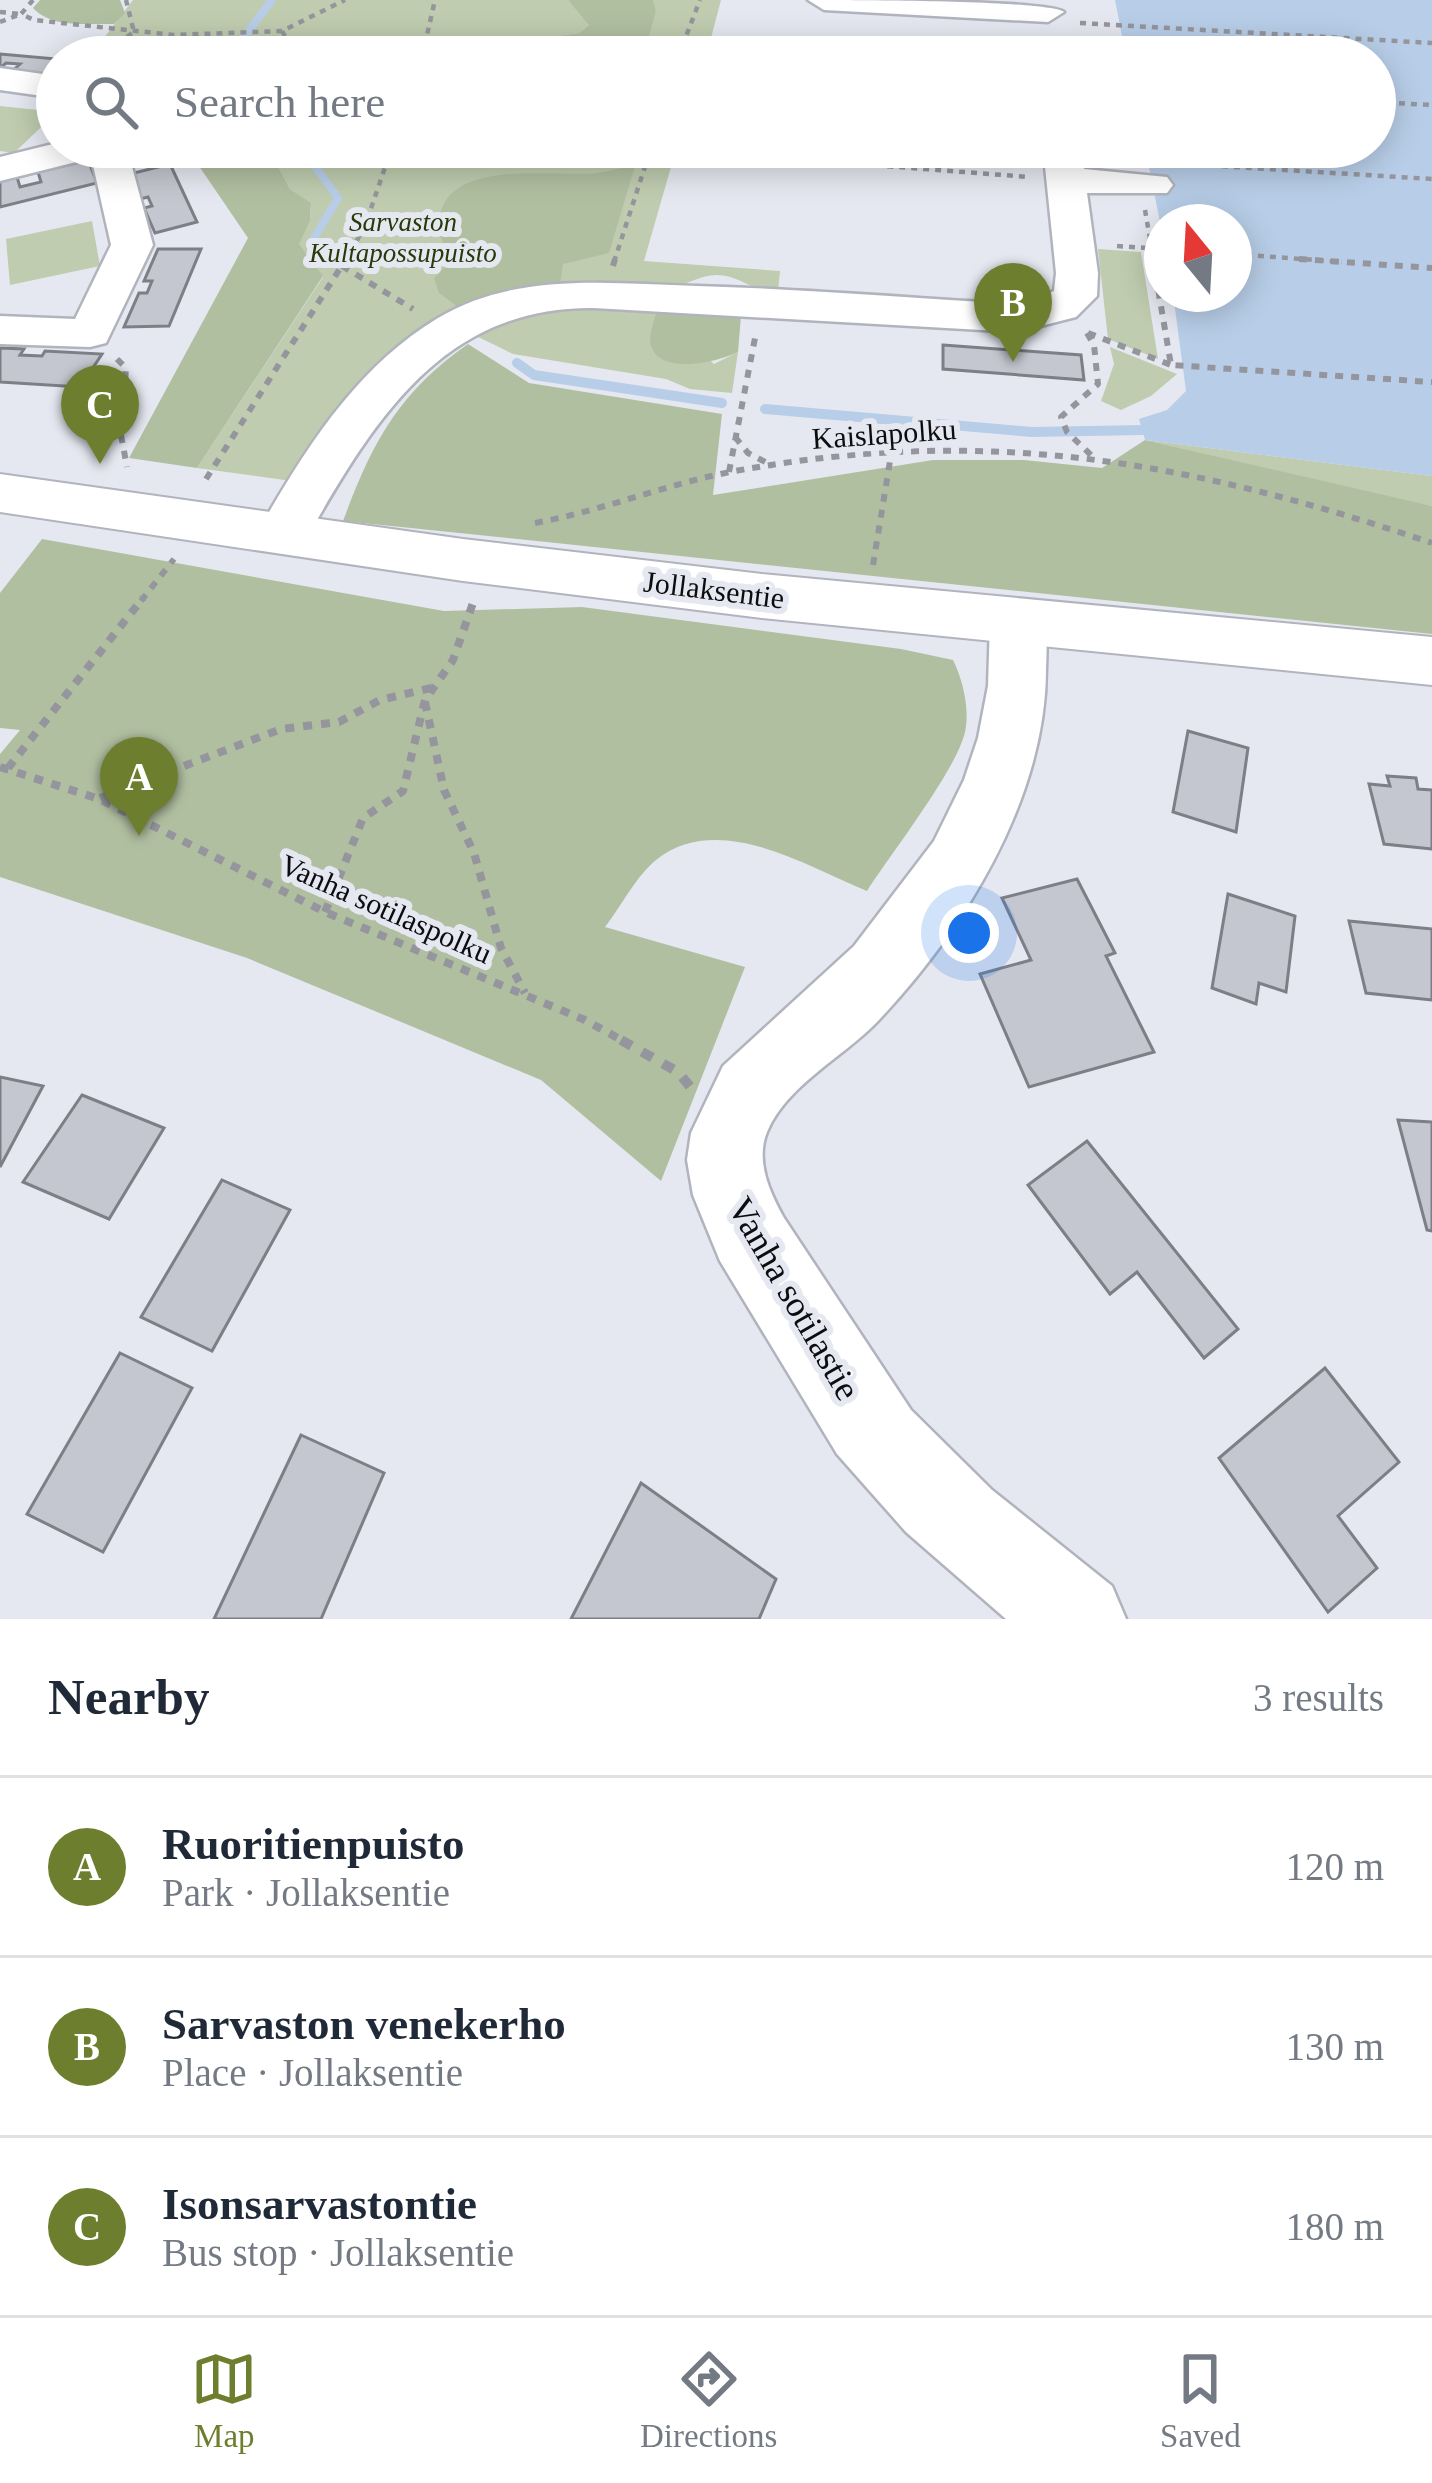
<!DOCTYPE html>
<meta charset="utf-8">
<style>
body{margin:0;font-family:"Times New Roman",serif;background:#f2f2f3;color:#1f2937}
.compass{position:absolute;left:1144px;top:204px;width:108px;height:108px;border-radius:50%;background:#fff;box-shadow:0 6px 30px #0003;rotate:342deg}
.you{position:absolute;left:969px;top:933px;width:42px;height:42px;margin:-30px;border:9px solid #fff;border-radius:50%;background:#1a73e8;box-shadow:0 0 0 18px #1a73e833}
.badge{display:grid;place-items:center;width:78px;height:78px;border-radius:50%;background:#6d7f2e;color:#fff;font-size:39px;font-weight:700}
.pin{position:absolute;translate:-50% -99px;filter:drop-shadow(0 3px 6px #0008)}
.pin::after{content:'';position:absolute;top:63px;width:42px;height:36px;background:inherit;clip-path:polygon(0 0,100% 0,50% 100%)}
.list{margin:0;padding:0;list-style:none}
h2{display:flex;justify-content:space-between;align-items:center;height:156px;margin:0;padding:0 48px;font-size:51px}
h2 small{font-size:39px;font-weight:400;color:#747a83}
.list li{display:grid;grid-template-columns:78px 1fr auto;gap:36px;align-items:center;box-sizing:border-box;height:180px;padding:0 48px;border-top:3px solid #e0e1e3}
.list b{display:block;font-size:45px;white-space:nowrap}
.list p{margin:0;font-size:39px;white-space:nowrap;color:#747a83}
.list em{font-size:39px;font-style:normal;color:#747a83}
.icon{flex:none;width:66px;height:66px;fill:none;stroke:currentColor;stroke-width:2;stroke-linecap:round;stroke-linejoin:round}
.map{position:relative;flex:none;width:1432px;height:1619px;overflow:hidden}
.search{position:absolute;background:#fff;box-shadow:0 6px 30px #0003;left:36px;right:36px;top:36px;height:132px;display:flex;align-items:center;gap:30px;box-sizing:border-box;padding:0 42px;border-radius:66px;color:#747a83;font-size:45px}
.sheet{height:696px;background:#fff}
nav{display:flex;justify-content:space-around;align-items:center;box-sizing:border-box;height:168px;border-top:3px solid #e0e1e3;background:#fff;font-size:33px;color:#747a83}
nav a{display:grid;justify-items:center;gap:6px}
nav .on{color:#6d7f2e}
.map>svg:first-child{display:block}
</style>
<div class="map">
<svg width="1432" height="1619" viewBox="0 0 1432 1619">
<rect width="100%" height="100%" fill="#e6e8f1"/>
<!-- green -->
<g fill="#bfccaf">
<polygon points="133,0 568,0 590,24 579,33 527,40 525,57 195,57 97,47"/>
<polygon points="653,0 721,0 706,57 606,57 607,48 656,12"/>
<polygon points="0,106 57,112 14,153 0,151"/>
<path d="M268,147h413l-6,6 -31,108 136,10 -2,21c-23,1 -39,-17 -61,-17 -19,0 -35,13 -54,14 -49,2 -99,-2 -148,2 -95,9 -161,123 -216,191l-102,-14 126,-191 -25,-33 12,-23 1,-17 -21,-15z"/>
<polygon points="92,221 100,266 10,285 6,239"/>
<polygon points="1098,249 1141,252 1158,359 1108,339"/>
<polygon points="567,305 657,310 714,364 738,352 732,393 690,389 666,379 513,354 466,331"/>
<polygon points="1110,347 1177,374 1151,396 1121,410 1101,401 1114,364"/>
<polygon points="1145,440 1432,476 1432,506 1402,500"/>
</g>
<!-- forest -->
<g fill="#b1bfa1">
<path d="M40,0h80l5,13 -11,11c-25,-1 -62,5 -81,-16z"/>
<polygon points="568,0 653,0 656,11 647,43 607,48 606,57 525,57 526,40 579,33 589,25"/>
<polygon points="186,147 268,147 290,189 311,203 310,221 299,244 323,276 197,468 129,458 248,238"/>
<path d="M635,166l-26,87 -46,11 -3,20 -49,7 -53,16 -19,-14 -5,-15c31,-28 2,-27 5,-57 6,-65 118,-43 158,-48 13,-2 25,-6 38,-7z"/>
<path d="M657,310l84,6 -3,36c-19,10 -85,26 -88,-12 0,-9 5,-22 7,-30z"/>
<path d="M468,344l61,39 193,31 -9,81 220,-35h91l78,8 43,-28 287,66v128l-1089,-113c29,-78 55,-128 125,-177z"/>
<path d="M42,539l402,72 138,-4 319,42 52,11c10,20 17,50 12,72 -8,37 -75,123 -98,159 -61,-25 -149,-81 -211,-31 -20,16 -35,47 -51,67l140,40 -84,214 -120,-101 -294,-122 -247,-81v-123l20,-24 -20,-2v-135z"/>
</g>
<!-- water -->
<polygon fill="#b8cee8" points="1115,0 1432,0 1432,476 1145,440 1139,419 1167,410 1186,391 1173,294 1234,294 1234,222 1162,222 1162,232 1145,147 1375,147 1375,57 1126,57"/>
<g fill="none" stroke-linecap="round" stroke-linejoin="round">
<!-- stream-far1 -->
<g stroke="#b8cee8" stroke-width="8">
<polyline points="243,57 240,42 272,0"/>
<polyline points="301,147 338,198 313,240 313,250 325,262"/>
</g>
<!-- stream -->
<g stroke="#b8cee8" stroke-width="10">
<polyline points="322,259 325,262"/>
<polyline points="517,363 534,375 722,403"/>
<polyline points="765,409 1032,432 1143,430"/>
</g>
</g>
<!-- building -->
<g fill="#c4c7cf" stroke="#7d7f87" stroke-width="3">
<polygon points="0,54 57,59 57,68 48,77 10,73 20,64 6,63 0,68"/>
<polygon points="88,160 97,183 0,207 0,181 17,177 20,187 41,182 38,172"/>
<polygon points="170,164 197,222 155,233 144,208 152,206 148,197 140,199 130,174"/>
<polygon points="158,249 201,249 169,326 124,327 139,293 147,293 152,281 144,281"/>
<polygon points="943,345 1081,355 1084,380 943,369"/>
<polygon points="0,348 24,349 20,355 42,356 45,351 102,354 80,387 0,382"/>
<polygon points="1188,731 1248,748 1236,832 1173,812"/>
<polygon points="1387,776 1416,778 1418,789 1432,790 1432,849 1384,844 1369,784 1390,786"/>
<polygon points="1077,879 1115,953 1106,956 1154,1052 1029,1087 980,974 1031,960 1002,898"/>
<polygon points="1228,894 1295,916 1286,992 1259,983 1256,1004 1212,988"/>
<polygon points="1349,921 1432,929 1432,1000 1366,993"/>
<polygon points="0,1077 43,1086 0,1167"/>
<polygon points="82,1095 164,1128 109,1219 23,1182"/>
<polygon points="1398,1120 1432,1122 1432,1231 1427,1230"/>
<polygon points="1087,1141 1238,1329 1204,1358 1137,1272 1110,1294 1028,1185"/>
<polygon points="222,1180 290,1210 212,1351 141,1317"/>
<polygon points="120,1353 192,1388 103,1552 27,1514"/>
<polygon points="1325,1368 1399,1462 1338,1516 1377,1568 1328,1612 1219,1458"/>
<polygon points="301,1435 384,1473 321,1619 214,1619"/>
<polygon points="641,1483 776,1579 759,1619 571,1619"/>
</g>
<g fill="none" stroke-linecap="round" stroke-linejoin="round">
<!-- minor casing -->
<g stroke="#b1b4bc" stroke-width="5">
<g id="minor">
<path d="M808,0c38,0 240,0 256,12l-16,10 -224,-12z"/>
<polygon points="766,41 890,47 902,50 907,57 753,57 749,51 754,44"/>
<polygon points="0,68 57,76 57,98 0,90"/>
<polygon points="57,143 119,147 131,163 153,245 106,343 90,347 0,344 0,316 75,319 111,245 93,165 88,159 0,181 0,157"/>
<path d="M1043,147h38l3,22 83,8 6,8 -6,8h-80l11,80 -1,23 -21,21 -59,15 -423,-24c-155,-2 -224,119 -292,238l-19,6 -19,-6 -7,-13c46,-81 99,-166 181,-215 79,-47 171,-34 259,-32 107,3 213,12 320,18l37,-13 2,-18z"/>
<path d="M1018,601l20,6c10,19 9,39 8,62 0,130 -83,263 -170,354 -33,34 -90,63 -109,109 -12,29 3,61 17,86l127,192 81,80 120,96 14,33h-120l-100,-87 -69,-78 -117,-193 -27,-66 -6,-35 4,-27 32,-67 131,-120 80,-105 30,-61 14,-42 10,-52 2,-64 8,-15z"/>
</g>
</g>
<!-- major casing -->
<g stroke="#b1b4bc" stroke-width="4">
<polygon id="major" points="0,474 463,539 762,574 1432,637 1432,685 762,618 463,581 0,512"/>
</g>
<!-- path-far3 -->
<g stroke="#95969d" stroke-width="4.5" stroke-dasharray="6 6" stroke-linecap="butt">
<polyline points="33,0 21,14 34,20 174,35 282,31 345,0"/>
<polyline points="0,12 20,14"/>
<polyline points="0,22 21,14"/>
<polyline points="1080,23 1432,43"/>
<polyline points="282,31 297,57"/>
<polyline points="97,57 134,32 126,0"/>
<polyline points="422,57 435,0"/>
<polyline points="678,57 700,0"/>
<polyline points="1375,102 1432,105"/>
<polyline points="636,147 1029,177"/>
<polyline points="1186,164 1432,179"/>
<polyline points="1145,210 1154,262"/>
<polyline points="1117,246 1162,249"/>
<polyline points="1234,254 1342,262"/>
<polyline points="345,262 365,226 392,147"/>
<polyline points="614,262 651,148"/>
</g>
<!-- path-far2 -->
<g stroke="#95969d" stroke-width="6" stroke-dasharray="8 8" stroke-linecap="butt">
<polyline points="1153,259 1171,365 1432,382"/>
<polyline points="1299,259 1432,268"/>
<polyline points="342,266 413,309"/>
<polyline points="613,266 615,259"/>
<polyline points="1087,333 1094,345 1098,384 1061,417 1067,432 1092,456"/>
<polyline points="1088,333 1171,365"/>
<polyline points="117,359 126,368 121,435 127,467"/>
<polyline points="735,437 748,453 773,466"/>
<polyline points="729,472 755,338"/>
<polyline points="206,479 346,259"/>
<path d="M535,523c66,-12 129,-38 195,-51 255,-48 459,-11 702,71"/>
<polyline points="873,565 891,455"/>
<polyline points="141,601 174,559"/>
</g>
<!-- path-far1 -->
<g stroke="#95969d" stroke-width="8" stroke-dasharray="9 9" stroke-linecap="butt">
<polyline points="425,702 444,790 474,853 501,948 525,993"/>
<polyline points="0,767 99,799 325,912 585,1020 627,1043"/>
<polyline points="8,768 143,598"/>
<polyline points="100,798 281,729 339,722 380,700 431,688"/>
<polyline points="325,912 363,818 403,791 425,700 453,660 473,603"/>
</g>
<!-- path -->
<polyline stroke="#95969d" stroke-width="10" stroke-dasharray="12 12" stroke-linecap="butt" points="621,1040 678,1072 692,1089"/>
<!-- minor -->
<use href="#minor" fill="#fff" fill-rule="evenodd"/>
<!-- major -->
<use href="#major" fill="#fff" fill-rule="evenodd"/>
</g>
<g text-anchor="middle" stroke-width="12" stroke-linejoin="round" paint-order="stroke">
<!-- far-park labels -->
<g font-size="27" font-style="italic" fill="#283a09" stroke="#e6e8f1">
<text x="403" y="231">Sarvaston<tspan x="403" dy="31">Kultapossupuisto</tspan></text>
</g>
<!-- street labels -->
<g font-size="30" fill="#0c0d0f" stroke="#e6e8f1">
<text transform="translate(884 434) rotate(-4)" y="10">Kaislapolku</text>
<text transform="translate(714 590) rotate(7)" y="10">Jollaksentie</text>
<text transform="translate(386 909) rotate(24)" y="10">Vanha sotilaspolku</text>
</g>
<!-- near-street labels -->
<g font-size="36" fill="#0c0d0f" stroke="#e6e8f1">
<text transform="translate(795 1298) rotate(60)" y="13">Vanha sotilastie</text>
</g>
</g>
</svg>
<svg class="compass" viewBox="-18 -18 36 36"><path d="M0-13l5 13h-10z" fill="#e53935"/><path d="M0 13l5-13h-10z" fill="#747a83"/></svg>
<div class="you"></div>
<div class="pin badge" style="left:139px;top:836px">A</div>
<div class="pin badge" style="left:1013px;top:362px">B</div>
<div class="pin badge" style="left:100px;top:464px">C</div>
<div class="search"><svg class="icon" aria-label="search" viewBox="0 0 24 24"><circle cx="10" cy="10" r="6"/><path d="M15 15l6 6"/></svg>Search here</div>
</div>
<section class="sheet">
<h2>Nearby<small>3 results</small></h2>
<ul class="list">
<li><span class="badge">A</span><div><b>Ruoritienpuisto</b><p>Park · Jollaksentie</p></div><em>120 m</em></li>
<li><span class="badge">B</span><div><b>Sarvaston venekerho</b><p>Place · Jollaksentie</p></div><em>130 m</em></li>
<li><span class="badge">C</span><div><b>Isonsarvastontie</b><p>Bus stop · Jollaksentie</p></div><em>180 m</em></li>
</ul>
</section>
<nav>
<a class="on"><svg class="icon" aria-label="map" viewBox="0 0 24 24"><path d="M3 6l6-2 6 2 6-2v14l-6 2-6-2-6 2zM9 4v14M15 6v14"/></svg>Map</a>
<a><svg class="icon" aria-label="directions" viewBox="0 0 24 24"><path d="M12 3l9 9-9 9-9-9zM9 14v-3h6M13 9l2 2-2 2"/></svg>Directions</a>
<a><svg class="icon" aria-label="saved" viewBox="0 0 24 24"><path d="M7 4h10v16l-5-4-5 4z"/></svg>Saved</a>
</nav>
